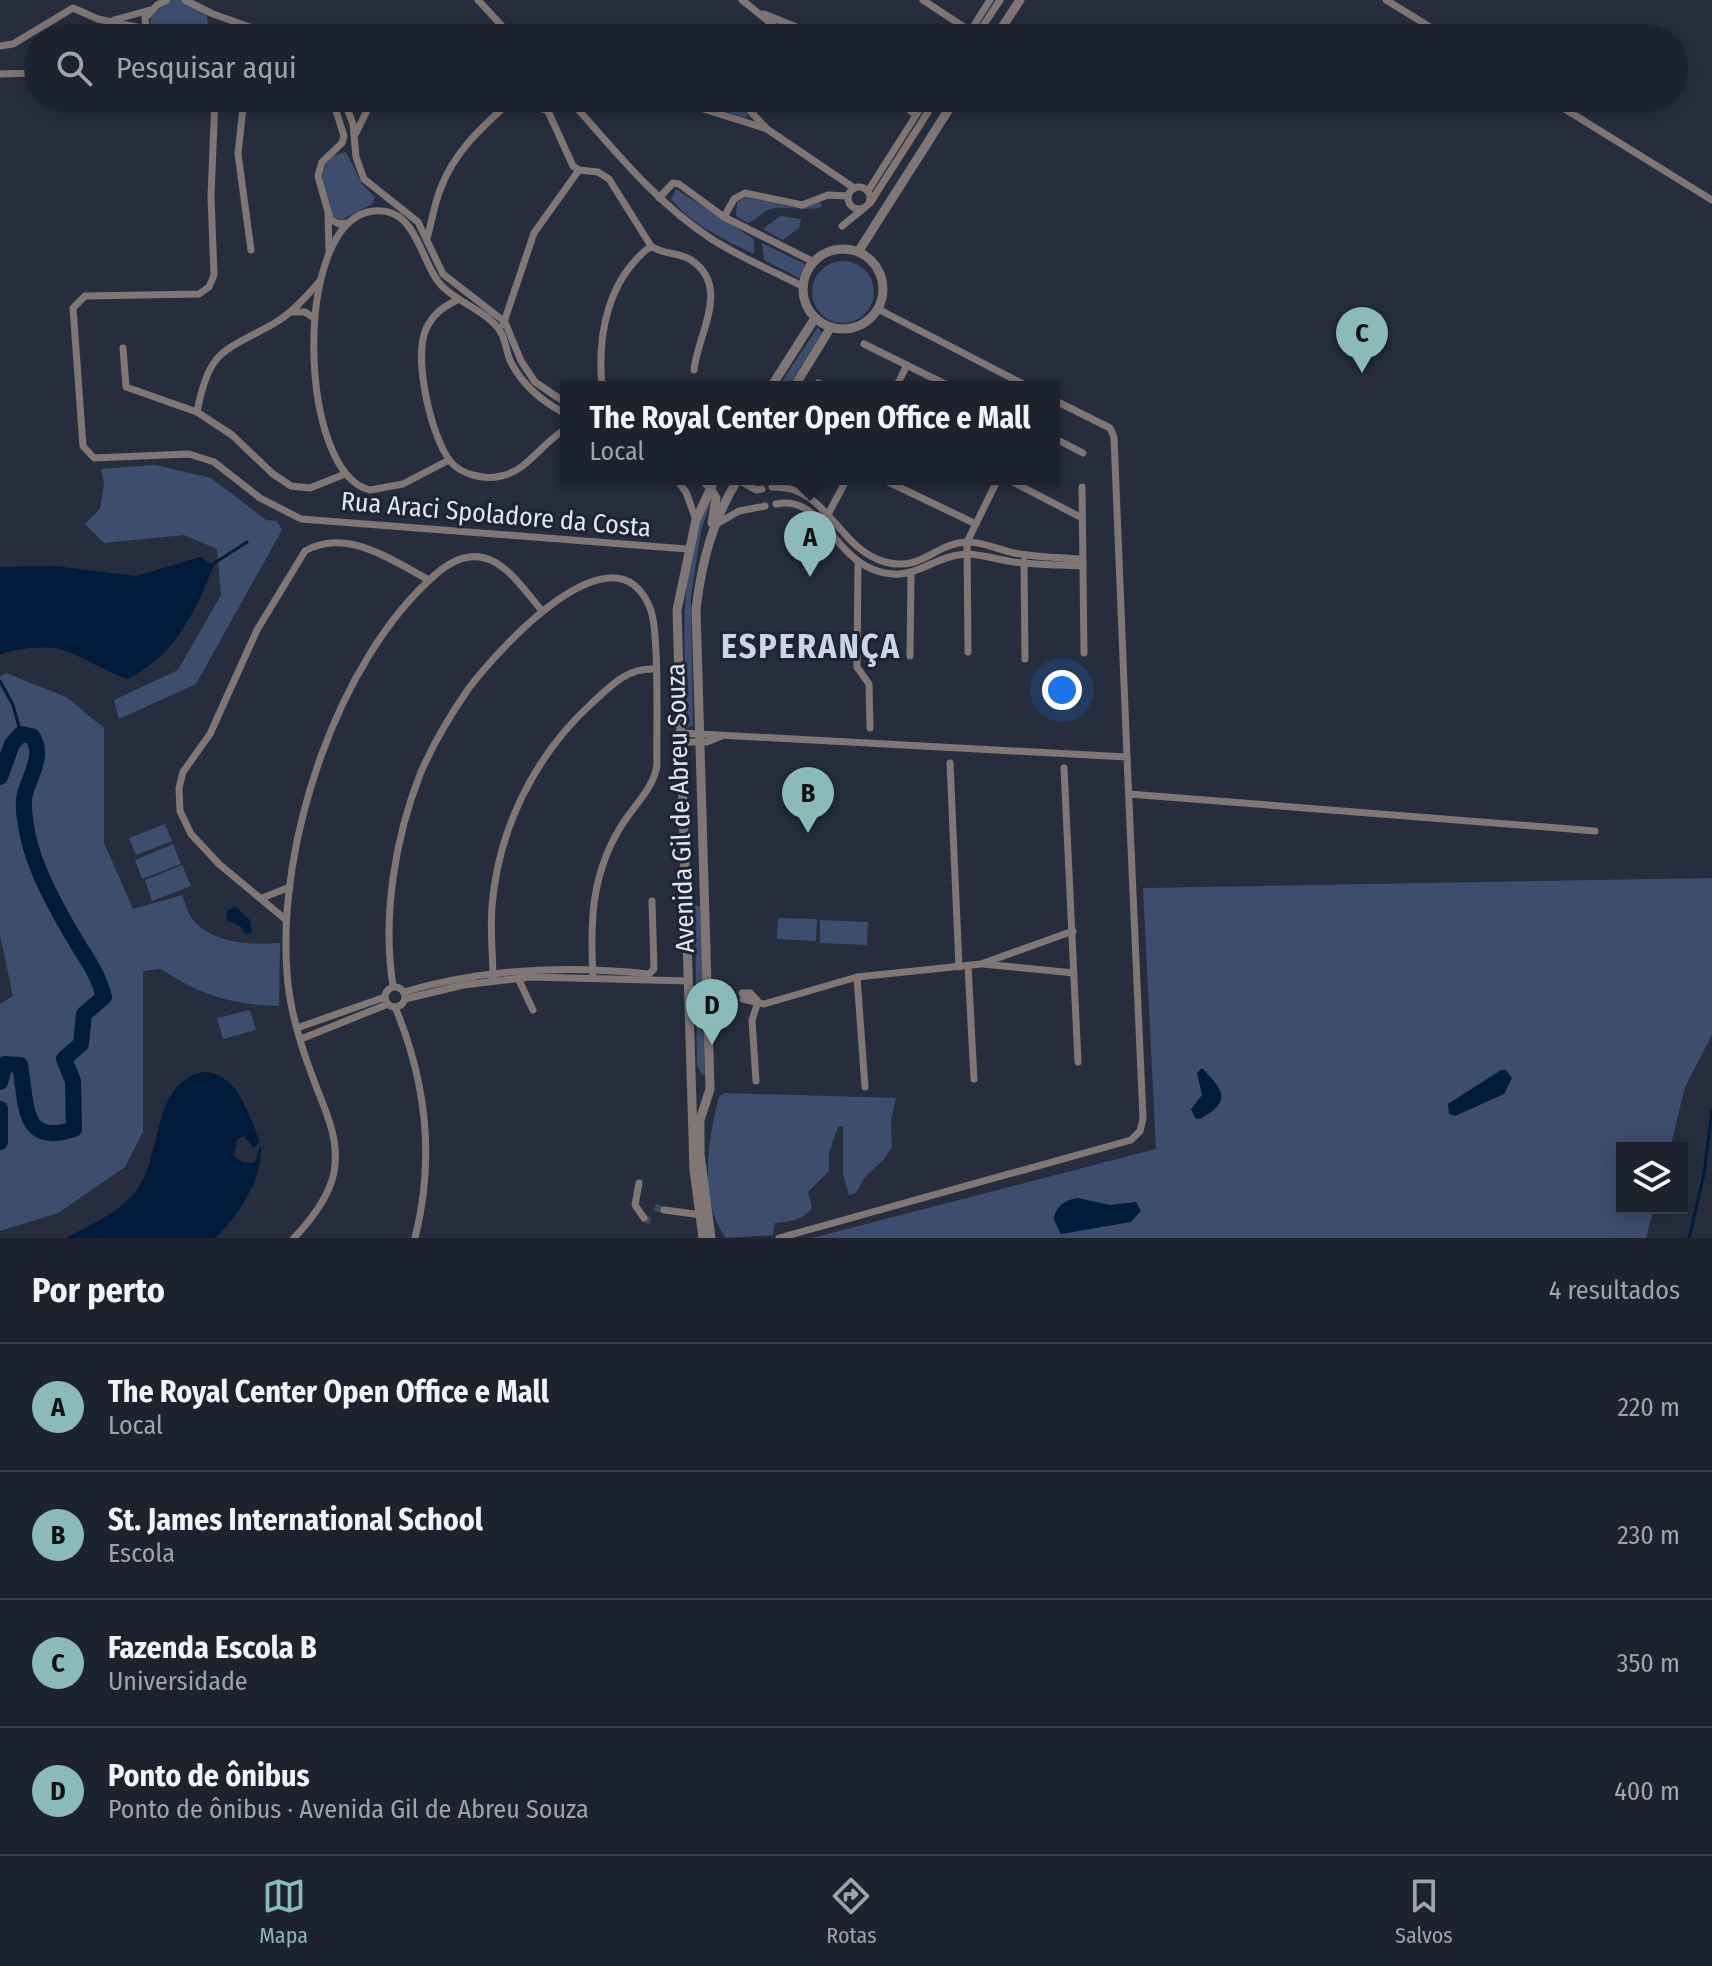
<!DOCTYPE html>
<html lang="pt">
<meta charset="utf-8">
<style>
body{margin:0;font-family:"Fira Sans Condensed",sans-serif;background:#292f3a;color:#f1f3f6}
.controls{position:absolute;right:24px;bottom:24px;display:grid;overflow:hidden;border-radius:0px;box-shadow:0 4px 20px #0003}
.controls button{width:72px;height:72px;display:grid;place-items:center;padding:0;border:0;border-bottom:2px solid #3a3f4a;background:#1c222e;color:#f1f3f6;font:40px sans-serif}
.you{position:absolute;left:1062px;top:690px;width:28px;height:28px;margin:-20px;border:6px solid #fff;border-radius:50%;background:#1a73e8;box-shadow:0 0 0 12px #1a73e833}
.badge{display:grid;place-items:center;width:52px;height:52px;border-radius:50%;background:#8bbbb9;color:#111;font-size:26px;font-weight:700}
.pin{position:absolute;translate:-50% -66px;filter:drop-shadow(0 2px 4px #0008)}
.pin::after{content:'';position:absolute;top:42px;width:28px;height:24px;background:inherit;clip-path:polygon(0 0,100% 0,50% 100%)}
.popup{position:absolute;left:560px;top:381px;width:500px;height:104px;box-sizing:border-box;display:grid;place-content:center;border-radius:0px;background:#1c222e;filter:drop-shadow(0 2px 6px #0005);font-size:26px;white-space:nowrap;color:#a0a4aa}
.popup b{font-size:30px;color:#f1f3f6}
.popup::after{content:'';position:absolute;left:50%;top:100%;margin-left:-16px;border:16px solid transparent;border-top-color:#1c222e}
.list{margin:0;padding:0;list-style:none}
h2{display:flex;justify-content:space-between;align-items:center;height:104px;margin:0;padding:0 32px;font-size:34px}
h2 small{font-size:26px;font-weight:400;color:#a0a4aa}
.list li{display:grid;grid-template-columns:52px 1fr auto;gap:24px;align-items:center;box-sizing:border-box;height:128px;padding:0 32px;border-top:2px solid #3a3f4a}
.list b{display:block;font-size:30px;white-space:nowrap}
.list p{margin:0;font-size:26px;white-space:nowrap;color:#a0a4aa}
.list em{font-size:26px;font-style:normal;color:#a0a4aa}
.icon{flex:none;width:44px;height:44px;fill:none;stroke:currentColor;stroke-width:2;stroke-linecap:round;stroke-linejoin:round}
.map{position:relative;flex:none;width:1712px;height:1238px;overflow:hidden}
.search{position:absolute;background:#1c222e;box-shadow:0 4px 20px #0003;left:24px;right:24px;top:24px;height:88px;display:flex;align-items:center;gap:20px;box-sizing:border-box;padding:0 28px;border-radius:44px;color:#a0a4aa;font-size:30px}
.sheet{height:616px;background:#1c222e}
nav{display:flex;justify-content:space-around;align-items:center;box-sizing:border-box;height:112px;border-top:2px solid #3a3f4a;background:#1c222e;font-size:22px;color:#a0a4aa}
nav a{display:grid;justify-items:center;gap:4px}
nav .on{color:#8bbbb9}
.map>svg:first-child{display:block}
</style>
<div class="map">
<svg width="1712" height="1238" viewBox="0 0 1712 1238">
<rect width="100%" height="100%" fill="#262e3d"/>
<!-- green -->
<g fill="#3d4d6d">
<polygon points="173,0 184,0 207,15 208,25 176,38 156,35 150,26 151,14"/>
<polygon points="687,98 733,98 749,117 744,118"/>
<path d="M346,152l16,32 13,13 -3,7 -31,16 -9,-4c-8,-23 -16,-37 -2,-59z"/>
<path d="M676,189l78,50v15c-29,-14 -62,-29 -83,-55z"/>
<path d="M746,197l54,12 20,-7 2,5c-21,5 -36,-2 -52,2 -8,3 -14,11 -22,14l-12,-7 1,-14z"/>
<polygon points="780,216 801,219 799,228 783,240 763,229"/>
<polygon points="762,243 805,264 799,278 764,260"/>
<circle cx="843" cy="292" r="31"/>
<polygon points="818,327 822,333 788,387 778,387"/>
<polygon points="155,465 211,478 266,520 277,521 282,530 196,684 119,719 114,700 178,670 221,595 217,549 184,535 104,543 85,524 100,509 104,483 101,469"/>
<path d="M712,498l-11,33 -10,65 2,130 -7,2c0,-50 -11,-195 26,-230z"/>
<path d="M6,673l60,24 38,31v115l29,66 49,-14c3,7 6,19 11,25 21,24 58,25 87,23l-1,63c-49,-2 -77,-10 -118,-37l-18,2v161l-18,35 -67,46 -58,18v-227l13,-8 -13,-61v-258z"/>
<polygon points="165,824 172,841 136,855 129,838"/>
<polygon points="173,844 181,864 142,879 135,860"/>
<polygon points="182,865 191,886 152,901 145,880"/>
<polygon points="1712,878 1712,1035 1685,1087 1670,1148 1622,1148 1622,1208 1654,1208 1646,1238 812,1238 1156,1149 1143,888"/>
<polygon points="695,905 701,906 705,1074 702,1075 697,1065"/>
<polygon points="778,918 817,919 816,941 777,939"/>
<polygon points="820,920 868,922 867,945 820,943"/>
<polygon points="250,1010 256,1030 223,1039 217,1018"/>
<path d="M724,1093l172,5 -5,22 1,27 -7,11 -20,19 -9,16 -7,2 -6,-20v-49l-5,1 -9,26v18l-21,21 4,16c-10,13 -22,13 -37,15l-2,12 -47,3c-28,-36 -18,-100 -7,-141z"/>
</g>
<!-- water -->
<g fill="#001c3a">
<path d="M200,557l14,9c-22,50 -36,86 -86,113 -23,-7 -42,-21 -65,-29 -15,-5 -48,-2 -63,5v-88l55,-1 81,10z"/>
<polygon points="235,906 250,920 252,933 245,934 241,927 227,920 226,912"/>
<path d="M1202,1068c21,22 31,33 -2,51l-5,-1 -4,-9 11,-14 -5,-22z"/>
<polygon points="1501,1070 1506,1070 1512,1078 1504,1094 1455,1116 1449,1114 1448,1104"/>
<path d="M202,1072c33,-1 46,39 56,65l2,5 -7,6 -9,-12 -7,4 -3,16 9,6 11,1 7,-18c1,37 -21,67 -45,93h-150c24,-13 57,-27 72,-50 25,-36 13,-103 64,-116z"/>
<path d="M1078,1198l32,7 26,-3 5,9 -10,11 -70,12 -7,-14c1,-14 11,-20 24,-22z"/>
</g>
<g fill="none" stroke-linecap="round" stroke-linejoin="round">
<!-- stream -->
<g stroke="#001c3a" stroke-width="3">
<polyline points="210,566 247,542"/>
<polyline points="0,681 13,705 21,734"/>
<polyline points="1689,1238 1704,1174 1712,1111"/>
</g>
<!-- river -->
<g stroke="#001c3a" stroke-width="16">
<path d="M0,777l12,-33 9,-10 11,2c13,19 -2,39 -7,58 -3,13 0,25 2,37 7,39 32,82 53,117 11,17 19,29 24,49l-20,17 -3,30 -17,15 9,22 1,48c-53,18 -47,-25 -54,-64l-15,-1 -5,18"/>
<polyline points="0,1109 0,1142"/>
</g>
<!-- minor-tunnel -->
<g stroke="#424a58" stroke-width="7" stroke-dasharray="7 3.5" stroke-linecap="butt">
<polyline points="655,1207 664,1210"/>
<polyline points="644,1218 653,1223"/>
</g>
<!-- minor -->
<g stroke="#807674" stroke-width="7">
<polyline points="185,0 213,14 281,38"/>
<polyline points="478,0 513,38"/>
<polyline points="742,0 789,38"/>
<polyline points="923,0 970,31"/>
<polyline points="1386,0 1448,38"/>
<polyline points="764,14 824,38"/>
<polyline points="114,20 150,10"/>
<polyline points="151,38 146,29 145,18 157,5 167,0"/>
<path d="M187,38c23,-11 42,-8 66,0"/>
<polyline points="432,38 463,29 481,38"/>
<polyline points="966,38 990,0"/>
<polyline points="975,38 1000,0"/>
<polyline points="0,46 13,44 73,8 98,19 146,29"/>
<polyline points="0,74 38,73"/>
<polyline points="215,98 211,196 214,275 209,287 199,294 85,296 73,308 83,446 94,458 189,454 214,462 260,498 301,519 687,549"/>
<polyline points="244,98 238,154 251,250"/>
<polyline points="332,98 344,136 342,143 322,162 318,176 330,219 339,224 347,223"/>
<polyline points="343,98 353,124 356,157 364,179 418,222 443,274 505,322 521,361 535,382 566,403"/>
<path d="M568,98c44,49 86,103 142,140 29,19 63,33 94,49"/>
<polyline points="684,98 697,107 764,128"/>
<polyline points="738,98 767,129 854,188"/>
<polyline points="859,98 878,103 889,98"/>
<polyline points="894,98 916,115"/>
<polyline points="1547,98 1712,200"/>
<polyline points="356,133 373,98"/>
<circle cx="859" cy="198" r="11"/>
<polyline points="868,191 927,98"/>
<polyline points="659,198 673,183 679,184 724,217 814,262"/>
<polyline points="870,203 937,98"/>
<polyline points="328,215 329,250"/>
<polyline points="724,217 734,199 745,193 802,205 828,195 848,196"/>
<polyline points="842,226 863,209"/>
<path d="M427,238c5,-16 7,-33 13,-48 14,-39 43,-64 73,-91l35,12 25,55 6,4"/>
<path d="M457,300c-14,7 -24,14 -31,29 -13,29 5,107 24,132 11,14 35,19 51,15 27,-5 42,-35 65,-47"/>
<polyline points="878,309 1029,387"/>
<polyline points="293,312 305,312 314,318"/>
<polyline points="503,325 534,233 579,170 598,172 609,179 651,246"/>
<polyline points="864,344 951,387"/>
<polyline points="123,348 126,387 197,412 232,435 273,474 291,486 310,488 345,474"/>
<polyline points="818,383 826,387"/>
<path d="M602,387c-5,-53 6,-108 49,-141 12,9 28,6 40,14 41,27 6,75 3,110"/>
<polyline points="896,387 907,365"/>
<polyline points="1054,400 1110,428 1114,437 1127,757"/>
<path d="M197,412c12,-63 26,-60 76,-88 18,-10 33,-27 46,-42"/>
<polyline points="1054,438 1083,453"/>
<path d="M449,460l-46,24 -33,6c-71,-16 -78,-260 -2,-278 50,-11 51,52 75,75 16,16 45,25 57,44 6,9 6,20 10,29 11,24 33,42 56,54"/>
<polyline points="676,479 686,492 696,520"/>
<polyline points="700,479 710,488"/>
<polyline points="737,479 756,490 762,489"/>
<polyline points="882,479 976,524"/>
<polyline points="1007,479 1082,518"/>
<path d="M772,487c55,-3 65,62 113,75 37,10 49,-18 81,-20 15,-1 34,8 48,11 22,4 46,5 68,6"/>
<polyline points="1082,487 1084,653"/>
<path d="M776,504c45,-9 55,48 96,65 41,17 57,-13 94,-15 15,0 33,6 48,8 23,3 46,3 68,4"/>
<polyline points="827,516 847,479"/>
<polyline points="715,525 739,511 765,506"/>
<polyline points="1024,561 1025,659"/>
<polyline points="858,562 857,667 869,684 870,728"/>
<polyline points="968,652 967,542 998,479"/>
<polyline points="910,656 911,574"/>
<polyline points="681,733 1127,757 1143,1119 1140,1131 1131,1140 779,1238"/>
<polyline points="682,742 707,742 721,736"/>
<polyline points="950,763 959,967"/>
<polyline points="1064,768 1078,1062"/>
<polyline points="1129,794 1595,831"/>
<polyline points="262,898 290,887"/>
<path d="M285,919l-66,-55 -28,-30 -11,-23 -1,-23 4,-16 27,-38 47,-104 48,-79c42,-24 88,10 124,29"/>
<polyline points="983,964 1074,973"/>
<polyline points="968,966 974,1079"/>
<polyline points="857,977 865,1087"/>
<polyline points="518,978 533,1010"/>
<polyline points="708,980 729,994"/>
<path d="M493,981c0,-25 -3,-50 -1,-74 6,-78 43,-152 100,-204 20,-18 35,-35 62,-34"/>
<path d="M393,986c-11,-69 2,-149 28,-214 12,-28 30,-58 48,-84 27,-36 145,-169 181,-80 10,23 6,125 7,157 -3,24 -25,42 -37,63 -29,48 -30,95 -27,149"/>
<circle cx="395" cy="997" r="10"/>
<path d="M404,992c81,-24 162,-27 245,-18l5,-5 -2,-68"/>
<polyline points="742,993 750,993 757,1000"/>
<polyline points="405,999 463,985 530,977 689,981"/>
<polyline points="743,999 764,1004 857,977 981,964 1073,931"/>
<path d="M395,1007c31,74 40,152 20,231"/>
<polyline points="710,1019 716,1004 730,1001"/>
<polyline points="297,1028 385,997"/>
<polyline points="301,1039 388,1004"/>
<polyline points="756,1081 752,1020 758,1002"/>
<polyline points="639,1183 635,1205 644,1218"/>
<polyline points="664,1210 702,1215"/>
<path d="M294,1238c18,-19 39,-46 41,-73 3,-32 -12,-59 -22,-87 -13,-34 -24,-70 -26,-106 -10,-128 50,-312 149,-398 49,-42 76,0 106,37"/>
</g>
<!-- tertiary -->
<g stroke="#807674" stroke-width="9">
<polyline points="995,38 1020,0"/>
<circle cx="843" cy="289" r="40"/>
<polyline points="858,252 956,98"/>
<polyline points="771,387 815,318"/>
<polyline points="794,387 831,327"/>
<polyline points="710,488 716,498 712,523"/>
<polyline points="703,1238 694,1170 677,610 696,520 715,479"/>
<path d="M711,1238l-11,-84v-34l10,-31 -14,-480c6,-48 16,-88 42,-130"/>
</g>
</g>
<g text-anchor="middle" stroke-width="6" stroke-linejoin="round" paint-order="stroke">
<!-- street labels -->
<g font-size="26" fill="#e2e8f2" stroke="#1d2433">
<text transform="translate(496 514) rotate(5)" y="9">Rua Araci Spoladore da Costa</text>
<text transform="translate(680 808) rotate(-92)" y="9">Avenida Gil de Abreu Souza</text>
</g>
<!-- district labels -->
<g font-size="34" font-weight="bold" letter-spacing="2" fill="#cbd5e9" stroke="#1d2433">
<text x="811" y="658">ESPERANÇA</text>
</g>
</g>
</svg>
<div class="controls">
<button><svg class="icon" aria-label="layers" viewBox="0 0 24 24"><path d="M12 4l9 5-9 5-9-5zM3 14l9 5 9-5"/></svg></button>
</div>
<div class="you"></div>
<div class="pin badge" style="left:810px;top:577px">A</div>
<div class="popup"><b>The Royal Center Open Office e Mall</b>Local</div>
<div class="pin badge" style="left:808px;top:833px">B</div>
<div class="pin badge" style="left:1362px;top:373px">C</div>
<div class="pin badge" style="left:712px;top:1045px">D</div>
<div class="search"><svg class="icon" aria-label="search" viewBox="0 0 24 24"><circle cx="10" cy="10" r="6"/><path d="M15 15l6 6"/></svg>Pesquisar aqui</div>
</div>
<section class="sheet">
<h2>Por perto<small>4 resultados</small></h2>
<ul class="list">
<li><span class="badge">A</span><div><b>The Royal Center Open Office e Mall</b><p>Local</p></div><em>220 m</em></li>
<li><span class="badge">B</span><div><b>St. James International School</b><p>Escola</p></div><em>230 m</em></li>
<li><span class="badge">C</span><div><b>Fazenda Escola B</b><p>Universidade</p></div><em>350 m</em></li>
<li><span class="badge">D</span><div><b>Ponto de ônibus</b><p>Ponto de ônibus · Avenida Gil de Abreu Souza</p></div><em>400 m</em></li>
</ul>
</section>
<nav>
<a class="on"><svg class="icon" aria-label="map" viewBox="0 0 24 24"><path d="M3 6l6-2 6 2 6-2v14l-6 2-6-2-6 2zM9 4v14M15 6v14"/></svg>Mapa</a>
<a><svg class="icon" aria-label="directions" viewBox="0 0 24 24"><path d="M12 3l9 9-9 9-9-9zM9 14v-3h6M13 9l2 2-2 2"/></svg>Rotas</a>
<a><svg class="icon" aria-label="saved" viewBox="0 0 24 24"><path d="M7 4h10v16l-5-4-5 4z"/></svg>Salvos</a>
</nav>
